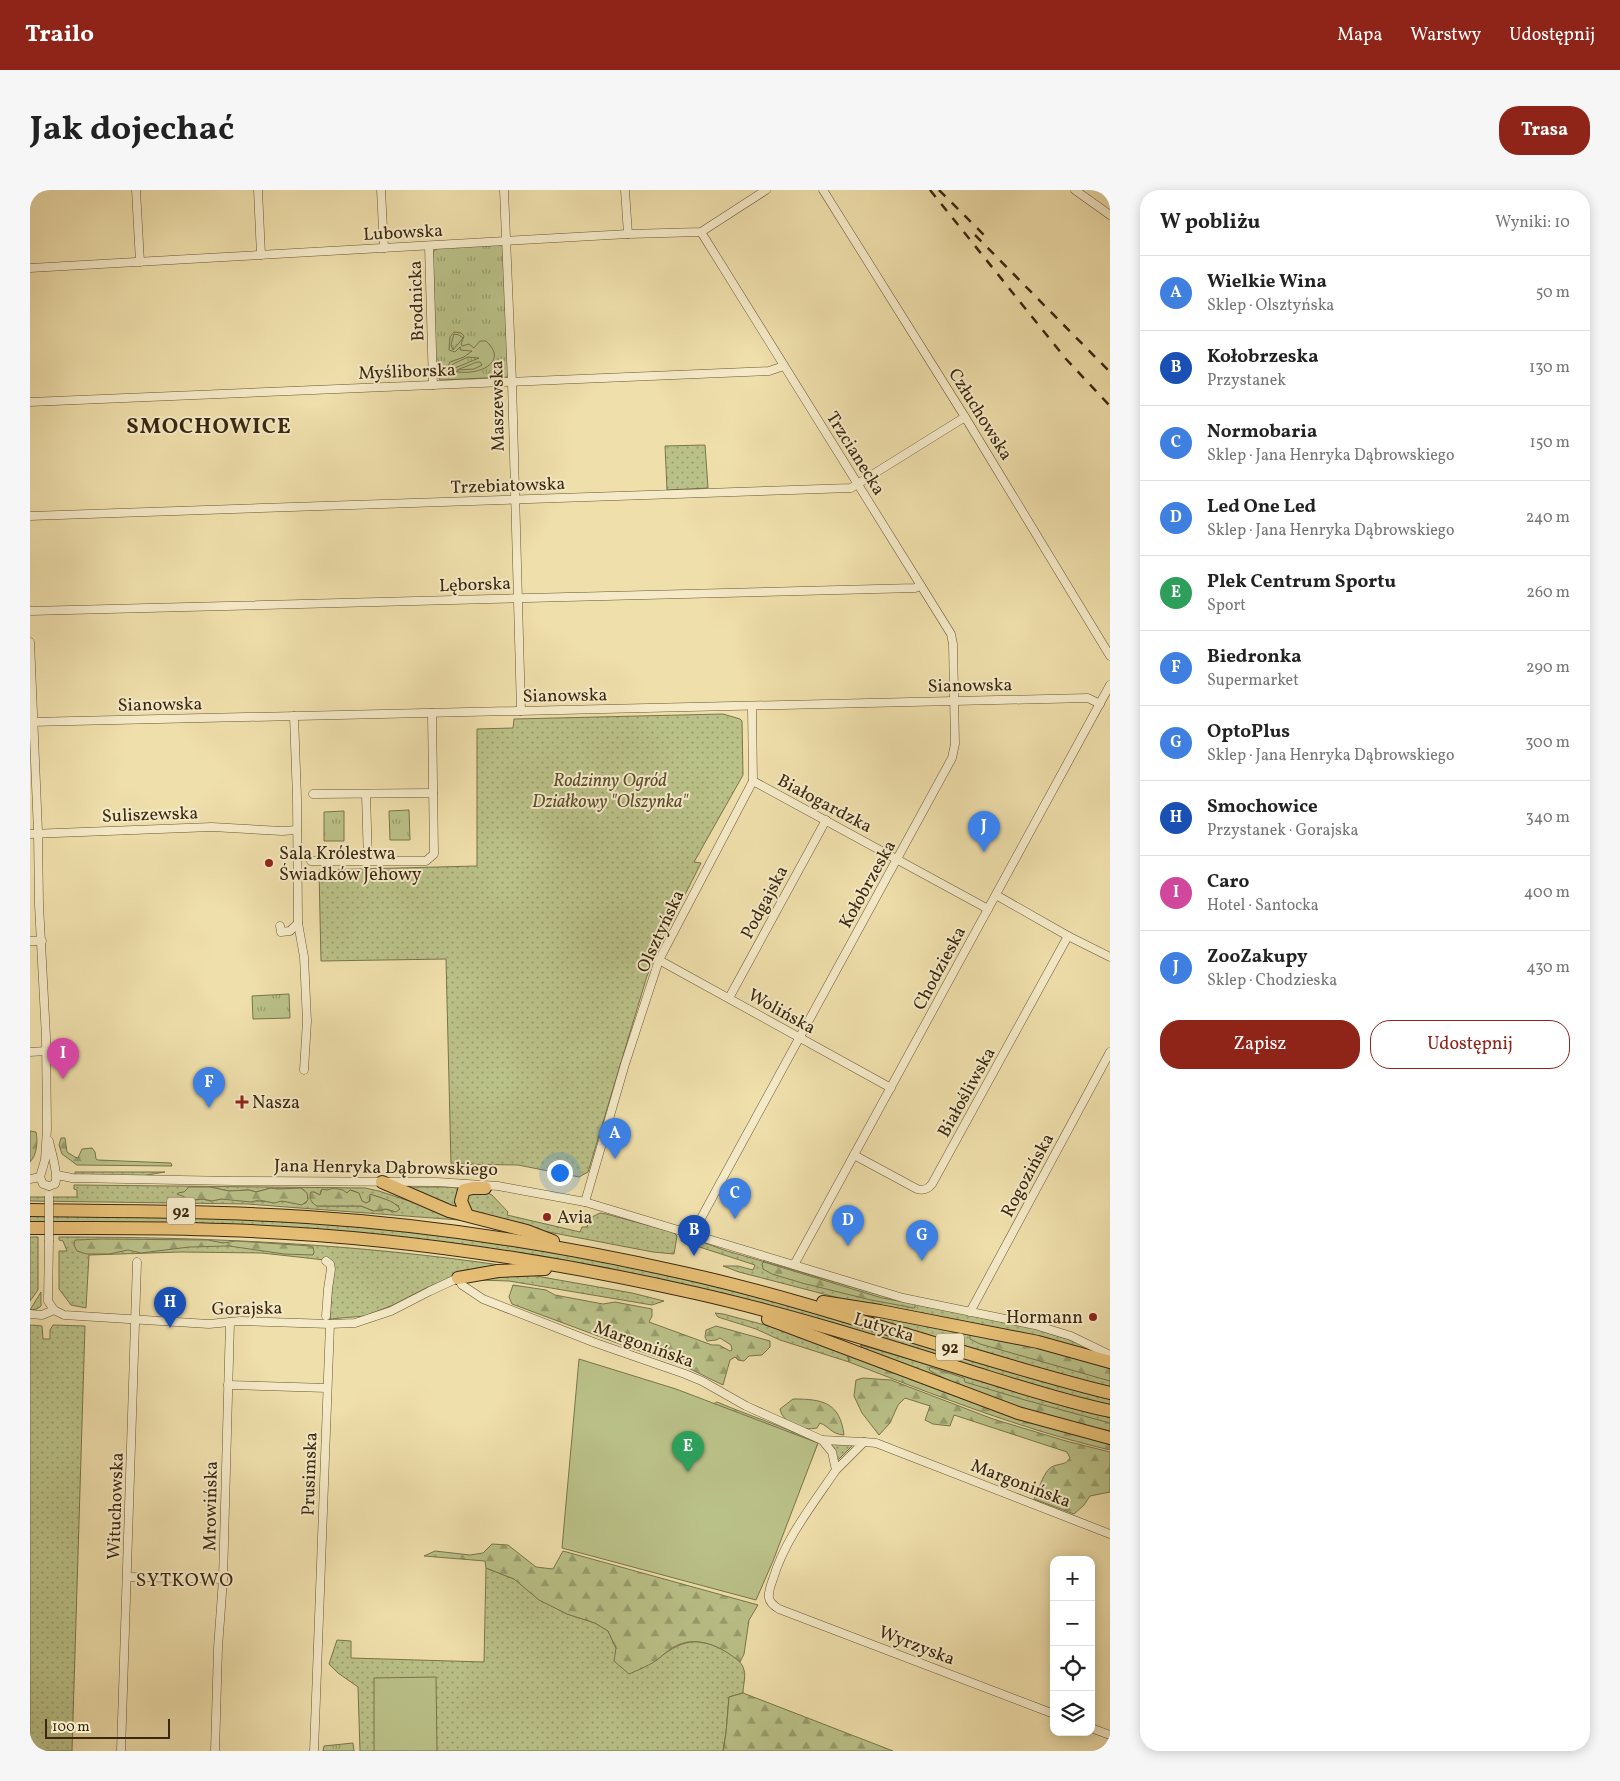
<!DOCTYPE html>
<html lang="pl">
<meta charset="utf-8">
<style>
body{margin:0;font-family:Vollkorn,serif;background:#f6f6f6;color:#222}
.controls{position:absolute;right:15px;bottom:15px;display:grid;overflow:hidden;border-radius:10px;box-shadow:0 2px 12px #0003}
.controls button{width:45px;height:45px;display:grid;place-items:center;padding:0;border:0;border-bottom:1px solid #e0e0e0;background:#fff;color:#222;font:25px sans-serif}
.scale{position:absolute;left:15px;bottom:12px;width:125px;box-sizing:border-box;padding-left:5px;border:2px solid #3a2810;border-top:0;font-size:14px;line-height:18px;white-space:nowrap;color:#3a2810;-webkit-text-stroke:4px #f5eac8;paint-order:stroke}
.you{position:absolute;left:529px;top:982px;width:18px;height:18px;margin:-12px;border:4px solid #fff;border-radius:50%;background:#1a73e8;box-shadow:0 0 0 8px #1a73e833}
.badge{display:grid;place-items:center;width:32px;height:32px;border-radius:50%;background:#8f2418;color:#fff;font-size:16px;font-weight:700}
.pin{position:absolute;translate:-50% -41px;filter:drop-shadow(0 1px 2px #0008)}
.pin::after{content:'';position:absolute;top:26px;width:18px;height:15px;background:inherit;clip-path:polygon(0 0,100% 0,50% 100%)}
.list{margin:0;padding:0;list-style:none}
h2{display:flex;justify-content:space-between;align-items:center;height:65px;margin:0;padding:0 20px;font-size:21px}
h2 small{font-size:16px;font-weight:400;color:#767676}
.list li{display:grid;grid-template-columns:32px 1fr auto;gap:15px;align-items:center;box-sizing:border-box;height:75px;padding:0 20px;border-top:1px solid #e0e0e0}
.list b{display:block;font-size:19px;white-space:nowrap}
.list p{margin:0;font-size:16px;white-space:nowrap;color:#767676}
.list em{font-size:16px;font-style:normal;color:#767676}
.actions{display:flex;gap:10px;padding:15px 20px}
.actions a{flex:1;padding:11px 0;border:1px solid #8f2418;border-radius:20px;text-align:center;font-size:18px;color:#8f2418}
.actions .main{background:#8f2418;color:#fff}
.icon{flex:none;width:28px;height:28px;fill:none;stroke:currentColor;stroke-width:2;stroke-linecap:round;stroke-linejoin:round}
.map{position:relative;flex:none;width:1080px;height:1561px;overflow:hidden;border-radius:20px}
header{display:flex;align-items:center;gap:30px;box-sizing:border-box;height:70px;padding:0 25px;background:#8f2418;color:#fff}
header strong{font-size:24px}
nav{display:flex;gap:28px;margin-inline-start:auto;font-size:18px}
.intro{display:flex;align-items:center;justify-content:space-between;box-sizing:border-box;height:120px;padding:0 30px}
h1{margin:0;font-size:35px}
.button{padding:12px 22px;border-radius:20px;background:#8f2418;color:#fff;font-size:18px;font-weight:700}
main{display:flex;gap:30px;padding:0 30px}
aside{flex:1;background:#fff;border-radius:20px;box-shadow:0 2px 12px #0003}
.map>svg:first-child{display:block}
</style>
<header>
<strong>Trailo</strong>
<nav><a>Mapa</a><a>Warstwy</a><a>Udostępnij</a></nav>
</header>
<div class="intro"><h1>Jak dojechać</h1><a class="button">Trasa</a></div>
<main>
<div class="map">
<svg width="1080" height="1561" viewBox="0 0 1080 1561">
<defs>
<pattern id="grass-dots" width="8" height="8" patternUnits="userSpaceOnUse" patternTransform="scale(1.25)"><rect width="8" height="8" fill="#bac188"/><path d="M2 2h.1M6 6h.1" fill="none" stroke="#989d6e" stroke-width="1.8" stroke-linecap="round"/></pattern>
<pattern id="forest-firs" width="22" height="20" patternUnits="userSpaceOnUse" patternTransform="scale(1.25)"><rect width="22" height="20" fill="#bac188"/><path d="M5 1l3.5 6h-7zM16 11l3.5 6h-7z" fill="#989d6e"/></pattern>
<pattern id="park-tufts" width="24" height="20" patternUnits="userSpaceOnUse" patternTransform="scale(1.25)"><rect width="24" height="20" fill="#bac188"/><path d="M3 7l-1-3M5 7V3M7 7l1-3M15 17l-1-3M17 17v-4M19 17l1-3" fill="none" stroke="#989d6e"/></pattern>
</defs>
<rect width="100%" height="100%" fill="#efdfab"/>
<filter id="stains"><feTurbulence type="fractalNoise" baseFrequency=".004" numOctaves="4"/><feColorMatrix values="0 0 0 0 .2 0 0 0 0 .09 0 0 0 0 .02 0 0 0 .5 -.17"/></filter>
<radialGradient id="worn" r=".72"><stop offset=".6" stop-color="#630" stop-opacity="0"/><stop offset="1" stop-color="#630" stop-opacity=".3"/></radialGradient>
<!-- grass -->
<g fill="url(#grass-dots)" stroke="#7a744c" fill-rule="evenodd">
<polygon points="675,255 678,298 637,300 635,256"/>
<polygon points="693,524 710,529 712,531 713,585 664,672 671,673 630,754 617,786 558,982 549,987 488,975 421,974 416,769 291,771 289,680 447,676 447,539 483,538 484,529"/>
<polygon points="45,982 135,982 111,986 45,986"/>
<path d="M44,995l291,3 14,3 81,27 -1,2 -212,-16 -217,-3v-4h47v-7l-3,-1zM160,997h20l19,4 20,-1 7,2 15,-4 7,1 23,-1 3,2 4,8 -2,5c-11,3 -21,-5 -31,-1l-53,-3 -12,2 -7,-2 -8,1 -11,-8zM291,1000l26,3 3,-3c9,2 9,4 12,11l4,2 3,-1 1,-7c10,1 19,7 29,11l-6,6 -7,-3 -6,2 -9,-1 -10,-4h-42l-5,-14 6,3z"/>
<polygon points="365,997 424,997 428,1000 426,1017"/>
<polygon points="456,1002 462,1005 478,1022 477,1025 550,1042 552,1037 557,1037 560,1028 570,1023 576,1024 643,1042 647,1046 644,1064 623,1062 508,1040 440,1021 436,1005"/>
<polygon points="0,1025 159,1027 319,1035 416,1046 565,1069 700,1098 1080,1208 1080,1216 1046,1207 816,1138 453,1058 0,1032"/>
<polygon points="653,1045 697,1061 871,1111 1002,1138 1037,1149 1058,1157 1063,1161 1020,1150 809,1108 709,1082 693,1076 708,1076 723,1080 725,1075 651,1051"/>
<polygon points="0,1047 8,1047 8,1100 0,1111"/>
<path d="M29,1047c152,0 298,7 448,29l-49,8 -32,14 -33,17 -28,11 -35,3 3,-51 -8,-8 -63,-7 -81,-1 -92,3 -3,53 -15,-3 -12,-16v-38h8l-4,-10 -4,-1z"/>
<polygon points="495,1084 602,1103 634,1111 622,1115 509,1096 479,1091 449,1090 446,1088"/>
<polygon points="11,1102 11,1116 7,1119 0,1120"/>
<polygon points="815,1120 1002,1155 1080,1177 1080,1198 967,1166"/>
<polygon points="685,1123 693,1124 754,1140 820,1164 818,1167 819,1172 750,1150 726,1139 688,1127"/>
<polygon points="0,1135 12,1136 13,1149 20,1149 20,1140 23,1135 55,1136 42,1561 0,1561"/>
<polygon points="830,1155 1080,1226 1080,1243 1001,1222 834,1159"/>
<polygon points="799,1253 823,1255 807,1271 804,1259"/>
<path d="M456,1378l28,11 26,21 27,14 28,9 13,8 8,17 40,12c11,-8 21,-16 35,-18 16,-2 49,11 53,28 2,6 -1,16 -1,23l-14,4 -3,36 -3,18h-363l-2,-64 -20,-14 -9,-9 8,-24 14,1v17l133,4z"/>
</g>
<!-- forest -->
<g fill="url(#forest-firs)" stroke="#7a744c">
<path d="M0,941l6,1c2,9 1,23 -6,30z"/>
<polygon points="31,948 35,948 37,962 45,967 48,968 52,959 62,958 65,962 66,969 68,970 141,973 142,976 47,975 32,964 29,955"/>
<polygon points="159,997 180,997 199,1001 219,1000 226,1002 241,998 248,999 271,998 277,1003 278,1010 272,1015 252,1011 244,1013 229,1010 221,1012 191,1009 182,1011 173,1009 162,1010 147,1004 148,1003 154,1002"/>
<path d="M304,998l9,2 4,3 3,-3 9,3 3,8 4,2 4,-2v-7c10,4 24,6 30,15l-4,3 -10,-3 -12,2 -13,-5h-44c-5,-2 -9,-9 -6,-14h3l6,3 2,-6 5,1z"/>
<polygon points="70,1049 178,1050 193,1053 206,1051 280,1056 283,1057 284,1062 283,1065 254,1064 199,1056 159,1057 111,1063 98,1060 79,1064 57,1064 47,1061 44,1055 45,1050"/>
<polygon points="734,1072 852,1108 885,1114 885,1117 884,1118 841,1110 772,1093 742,1084 733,1079 732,1074"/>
<polygon points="483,1095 516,1100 525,1105 573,1114 585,1112 622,1119 622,1126 619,1132 682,1155 689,1155 700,1161 702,1160 701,1155 690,1148 686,1150 677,1151 675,1147 676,1140 686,1136 740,1151 740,1157 732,1165 719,1166 714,1171 708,1170 705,1167 700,1170 693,1195 654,1176 595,1156 482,1114 479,1107"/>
<polygon points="940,1144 1002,1155 1080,1177 1080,1191 950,1154 940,1149"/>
<path d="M820,1164l260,89v7c-90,-21 -175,-55 -261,-88l-1,-5z"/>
<path d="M900,1177l34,11 1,4 60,18 85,23v8c-14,-4 -28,-5 -41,-8 -24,-6 -47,-14 -70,-23 -24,-8 -48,-17 -70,-30z"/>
<path d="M833,1188l28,2 102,39 73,22 44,11v40l-20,4 -6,9 -10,9 -40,-15c5,-9 8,-23 15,-30 7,-7 16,-2 21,-11l-3,-6 -113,-37 -4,11 -17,-2 -8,-4 5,-14 -25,-8 -7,7 -8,18 -11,12 -17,-22 -8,-17 2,-16z"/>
<path d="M763,1209c29,0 47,3 51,36 -13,-1 -14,-8 -24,-12l-3,5c-14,3 -34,-4 -37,-19z"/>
<path d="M687,1212c33,14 68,25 101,41l-8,20 -97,-59z"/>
<path d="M462,1354l16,1 28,22 17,2 10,-18 195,54 -9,15 -5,34 -4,8c-18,-15 -44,-29 -68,-14 -5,3 -10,8 -15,12 -9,6 -19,10 -28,14l-15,-13 2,-13 -8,-17 -13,-8 -28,-9 -28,-14 -25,-21 -28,-11 -1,-7 -61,-5 11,-5 35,4 13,-2z"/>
<polygon points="713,1503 863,1561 693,1561 696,1543 699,1507"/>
</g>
<!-- park -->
<g fill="url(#park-tufts)" stroke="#7a744c">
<polygon points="469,54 473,57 478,187 410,190 406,183 403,62 408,58"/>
<polygon points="379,620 380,650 360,650 359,621"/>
<polygon points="314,621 314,651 294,651 294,622"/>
<polygon points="259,804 260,828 223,829 222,806"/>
<polygon points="323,1553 324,1561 293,1561 294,1556"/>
</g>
<!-- pitch -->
<g fill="#bac188" stroke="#7a744c" fill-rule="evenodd">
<path d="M424,142l7,1 3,3 -3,8 1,2 7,-2 5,4 6,-7h6c26,24 -15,37 -35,29l-3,-4 2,-4 14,-5 8,-6 -12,-1 1,-2 -1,-1 -5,5 -6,-2 1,-13zM424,144l5,1 4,3 -10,12 -2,-5zM438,167l11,1 -24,10 -3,-2 1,-2zM447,172h3l2,3 -8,4 -17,1z"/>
<polygon points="549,1169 646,1199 788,1253 743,1371 726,1410 532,1358"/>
<polygon points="406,1487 407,1561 344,1561 344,1488"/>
</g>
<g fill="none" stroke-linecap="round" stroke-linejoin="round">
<!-- minor casing -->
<g stroke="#675637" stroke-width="9">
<g id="minor">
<polyline points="106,0 110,72"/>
<polyline points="228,0 231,65"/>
<polyline points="351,0 354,58"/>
<polyline points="474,0 482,192 491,521"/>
<polyline points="595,0 598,44"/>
<polyline points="793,0 935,227 1080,466"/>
<polyline points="1045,0 1080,25"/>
<polyline points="399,56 403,195"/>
<polyline points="0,78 598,44 671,42 736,0"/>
<polyline points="0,212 739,181 754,176"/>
<polyline points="0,326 821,298 935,227"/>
<polyline points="0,421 885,398 891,396"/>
<polyline points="0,452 8,642 9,715 16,847 17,939 15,970 10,987 13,994 19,996"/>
<polyline points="264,526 267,608 268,733 274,767 277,831 274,880"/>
<polyline points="0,532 1058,508 1070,514"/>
<polyline points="723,591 958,719"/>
<polyline points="283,604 403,603"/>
<polyline points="336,604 338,672"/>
<polyline points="0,644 182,637 252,641 267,640"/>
<polyline points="281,671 396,671 404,664 402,523"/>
<polyline points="966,705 1038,746 1080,767"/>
<polyline points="250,736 251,742 260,741 268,733"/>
<polyline points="0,751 12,751"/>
<polyline points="629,770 861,898"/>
<polyline points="699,808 796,630"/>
<polyline points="0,862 16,861"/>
<path d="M824,965l63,34c7,2 11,0 15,-5l136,-248"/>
<polyline points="27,985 42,988 204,991 407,992 468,996 555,1012 873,1108 1005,1135 1041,1146 1080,1165"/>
<polyline points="0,989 10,987"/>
<path d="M19,996l6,-2c4,-8 -4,-33 -6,-43"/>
<polyline points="555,1012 595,874 629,770 723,591 722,517"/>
<path d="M664,1045l5,-13c84,-155 170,-309 253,-464l3,-14 -2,-100 -2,-10 -250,-402"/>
<polyline points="19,1052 18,1111 24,1120 34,1125 179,1134 210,1131 300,1134 325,1133 361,1121 400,1101 428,1088 432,1095 453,1109 563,1152 655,1184 672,1191 716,1216 792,1250"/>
<polyline points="296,1071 300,1074 301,1079 298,1099 296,1126"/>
<polyline points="764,1075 1080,495"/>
<polyline points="940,1122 1080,862"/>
<polyline points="0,1124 12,1125 24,1120"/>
<polyline points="198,1195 297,1198"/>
<polyline points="834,1252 846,1253 1080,1344"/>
<path d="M806,1280l28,-28 -42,-2 10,12 4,18c-23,34 -51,69 -63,109 -2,6 -5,12 -4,19 1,5 5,8 10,11l275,105"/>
<polyline points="98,1387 193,1389"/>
<polyline points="1061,1538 1080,1545"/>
<polyline points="91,1561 107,1072"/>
<polyline points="185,1561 188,1458 193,1389 200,1132"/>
<polyline points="284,1561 300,1134"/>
</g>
</g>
<!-- primary casing -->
<g stroke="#3a2810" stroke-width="14">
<g id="primary">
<polyline points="352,992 419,1021 497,1041 523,1051"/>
<path d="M0,1020c92,1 185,1 277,7 127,8 253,28 377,56 144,32 283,85 426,120"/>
<polyline points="437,1025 431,1011 434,1000 443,998 455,998"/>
<path d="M0,1038c65,0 129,-1 194,2 158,5 316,28 471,63 93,21 185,50 277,79 45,14 91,29 138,39"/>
<polyline points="428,1088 468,1081 515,1079"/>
<polyline points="793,1112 850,1121 1008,1152 1080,1172"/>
<polyline points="738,1129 988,1223 1080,1248"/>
</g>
</g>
<!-- minor -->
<use href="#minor" stroke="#f5eac8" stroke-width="8"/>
<!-- primary -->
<use href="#primary" stroke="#e8c076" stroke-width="12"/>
<!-- rail -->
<g stroke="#3a2810" stroke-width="2.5" stroke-dasharray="9 9" stroke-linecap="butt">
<polyline points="900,0 1036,169 1080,216"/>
<polyline points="909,0 956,47"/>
<polyline points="945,45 1080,182"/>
</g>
<!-- minor-bridge casing -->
<g stroke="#675637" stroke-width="9" stroke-linecap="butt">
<polyline id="minor-bridge" points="19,1006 19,1052"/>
</g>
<!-- minor-bridge -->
<use href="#minor-bridge" stroke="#f5eac8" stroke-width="8"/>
</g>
<!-- markers -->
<g fill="#8f2418" stroke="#f5eac8" stroke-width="2">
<circle cx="239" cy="673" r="5"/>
<path d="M209.5 904.5h5v5h5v5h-5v5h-5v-5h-5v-5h5z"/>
<circle cx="517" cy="1027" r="5"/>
<circle cx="1063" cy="1127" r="5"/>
</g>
<g text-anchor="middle" stroke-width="4" stroke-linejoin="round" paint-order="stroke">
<!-- shield labels -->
<g fill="#f5eac8" stroke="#726247" stroke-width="1">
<rect x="137" y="1007.5" width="28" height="27" rx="4"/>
<rect x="906" y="1143.5" width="28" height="27" rx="4"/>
</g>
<g font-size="16" font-weight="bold" fill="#3a2810">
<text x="151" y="1027">92</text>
<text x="920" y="1163">92</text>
</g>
<!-- street labels -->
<g font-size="18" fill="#3a2810" stroke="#f5eac8">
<text transform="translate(373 42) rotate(-3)" y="6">Lubowska</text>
<text transform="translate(386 111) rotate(-92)" y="6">Brodnicka</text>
<text transform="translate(377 181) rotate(-2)" y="6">Myśliborska</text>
<text transform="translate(467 216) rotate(-91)" y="6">Maszewska</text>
<text transform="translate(951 224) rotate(58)" y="6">Człuchowska</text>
<text transform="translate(826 263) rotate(58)" y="6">Trzcianecka</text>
<text transform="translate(478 295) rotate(-2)" y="6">Trzebiatowska</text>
<text transform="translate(445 394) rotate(-2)" y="6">Lęborska</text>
<text transform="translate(940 495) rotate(-1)" y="6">Sianowska</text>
<text transform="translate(535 505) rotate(-1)" y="6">Sianowska</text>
<text transform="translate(130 514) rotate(-1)" y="6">Sianowska</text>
<text transform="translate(795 613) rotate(28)" y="6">Białogardzka</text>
<text transform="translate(120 624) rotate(-2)" y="6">Suliszewska</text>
<text transform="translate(837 694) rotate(-61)" y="6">Kołobrzeska</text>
<text transform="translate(734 712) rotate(-62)" y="6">Podgajska</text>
<text transform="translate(630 741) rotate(-65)" y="6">Olsztyńska</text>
<text transform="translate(909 778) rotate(-62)" y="6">Chodzieska</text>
<text transform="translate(752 821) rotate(29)" y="6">Wolińska</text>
<text transform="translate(936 902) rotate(-61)" y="6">Białośliwska</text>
<text transform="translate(356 977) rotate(1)" y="6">Jana Henryka Dąbrowskiego</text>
<text transform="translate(997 985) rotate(-62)" y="6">Rogozińska</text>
<text transform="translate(217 1118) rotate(-1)" y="6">Gorajska</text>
<text transform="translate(854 1137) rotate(17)" y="6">Lutycka</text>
<text transform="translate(614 1154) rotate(20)" y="6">Margonińska</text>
<text transform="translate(279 1284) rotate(-88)" y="6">Prusimska</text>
<text transform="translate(991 1293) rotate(21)" y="6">Margonińska</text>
<text transform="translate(85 1316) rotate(-88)" y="6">Wituchowska</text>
<text transform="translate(180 1316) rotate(-89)" y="6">Mrowińska</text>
<text transform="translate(887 1455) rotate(21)" y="6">Wyrzyska</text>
</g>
<!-- park labels -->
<g font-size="18" font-style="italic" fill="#5a4e2e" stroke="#f5eac8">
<text x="580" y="596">Rodzinny Ogród<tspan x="580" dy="21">Działkowy "Olszynka"</tspan></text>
</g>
<!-- poi labels -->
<g font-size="18" fill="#3a2810" stroke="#f5eac8" text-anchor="start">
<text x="249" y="669">Sala Królestwa<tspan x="249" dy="21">Świadków Jehowy</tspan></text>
<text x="222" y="918">Nasza</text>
<text x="527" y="1033">Avia</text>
<text x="1053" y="1133" text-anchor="end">Hormann</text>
</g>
<!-- neighbourhood labels -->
<g font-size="19" letter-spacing="1" fill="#3a2810" stroke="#f5eac8">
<text x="155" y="1396">SYTKOWO</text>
</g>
<!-- district labels -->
<g font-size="22" font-weight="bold" letter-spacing="1" fill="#3a2810" stroke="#f5eac8">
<text x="179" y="243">SMOCHOWICE</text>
</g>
</g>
<rect width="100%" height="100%" filter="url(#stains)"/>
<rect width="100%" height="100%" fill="url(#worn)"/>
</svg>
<div class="controls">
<button>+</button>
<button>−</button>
<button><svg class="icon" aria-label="locate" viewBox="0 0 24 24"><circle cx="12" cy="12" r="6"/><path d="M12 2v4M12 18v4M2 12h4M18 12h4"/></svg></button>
<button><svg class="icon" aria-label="layers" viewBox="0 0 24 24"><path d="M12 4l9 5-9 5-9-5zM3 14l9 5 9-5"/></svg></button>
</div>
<div class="scale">100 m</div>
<div class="you"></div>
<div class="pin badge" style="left:585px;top:969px;background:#3f7fe0">A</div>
<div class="pin badge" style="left:664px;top:1066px;background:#1a4fb4">B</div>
<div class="pin badge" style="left:705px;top:1029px;background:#3f7fe0">C</div>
<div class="pin badge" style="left:818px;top:1056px;background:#3f7fe0">D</div>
<div class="pin badge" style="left:658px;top:1282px;background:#2e9e5b">E</div>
<div class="pin badge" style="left:179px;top:918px;background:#3f7fe0">F</div>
<div class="pin badge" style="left:892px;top:1071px;background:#3f7fe0">G</div>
<div class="pin badge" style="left:140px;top:1138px;background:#1a4fb4">H</div>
<div class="pin badge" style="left:33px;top:889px;background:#d1479c">I</div>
<div class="pin badge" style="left:954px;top:662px;background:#3f7fe0">J</div>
</div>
<aside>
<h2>W pobliżu<small>Wyniki: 10</small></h2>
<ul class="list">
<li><span class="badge" style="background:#3f7fe0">A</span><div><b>Wielkie Wina</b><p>Sklep · Olsztyńska</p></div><em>50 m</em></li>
<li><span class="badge" style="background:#1a4fb4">B</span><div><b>Kołobrzeska</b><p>Przystanek</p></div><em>130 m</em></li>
<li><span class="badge" style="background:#3f7fe0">C</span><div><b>Normobaria</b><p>Sklep · Jana Henryka Dąbrowskiego</p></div><em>150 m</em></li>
<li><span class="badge" style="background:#3f7fe0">D</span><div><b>Led One Led</b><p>Sklep · Jana Henryka Dąbrowskiego</p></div><em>240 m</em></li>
<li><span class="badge" style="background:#2e9e5b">E</span><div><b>Plek Centrum Sportu</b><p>Sport</p></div><em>260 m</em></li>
<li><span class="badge" style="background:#3f7fe0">F</span><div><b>Biedronka</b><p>Supermarket</p></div><em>290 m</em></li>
<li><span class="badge" style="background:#3f7fe0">G</span><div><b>OptoPlus</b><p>Sklep · Jana Henryka Dąbrowskiego</p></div><em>300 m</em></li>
<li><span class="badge" style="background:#1a4fb4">H</span><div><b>Smochowice</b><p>Przystanek · Gorajska</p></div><em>340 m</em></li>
<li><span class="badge" style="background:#d1479c">I</span><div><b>Caro</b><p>Hotel · Santocka</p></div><em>400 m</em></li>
<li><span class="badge" style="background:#3f7fe0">J</span><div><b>ZooZakupy</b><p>Sklep · Chodzieska</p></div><em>430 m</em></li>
</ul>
<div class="actions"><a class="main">Zapisz</a><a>Udostępnij</a></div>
</aside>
</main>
